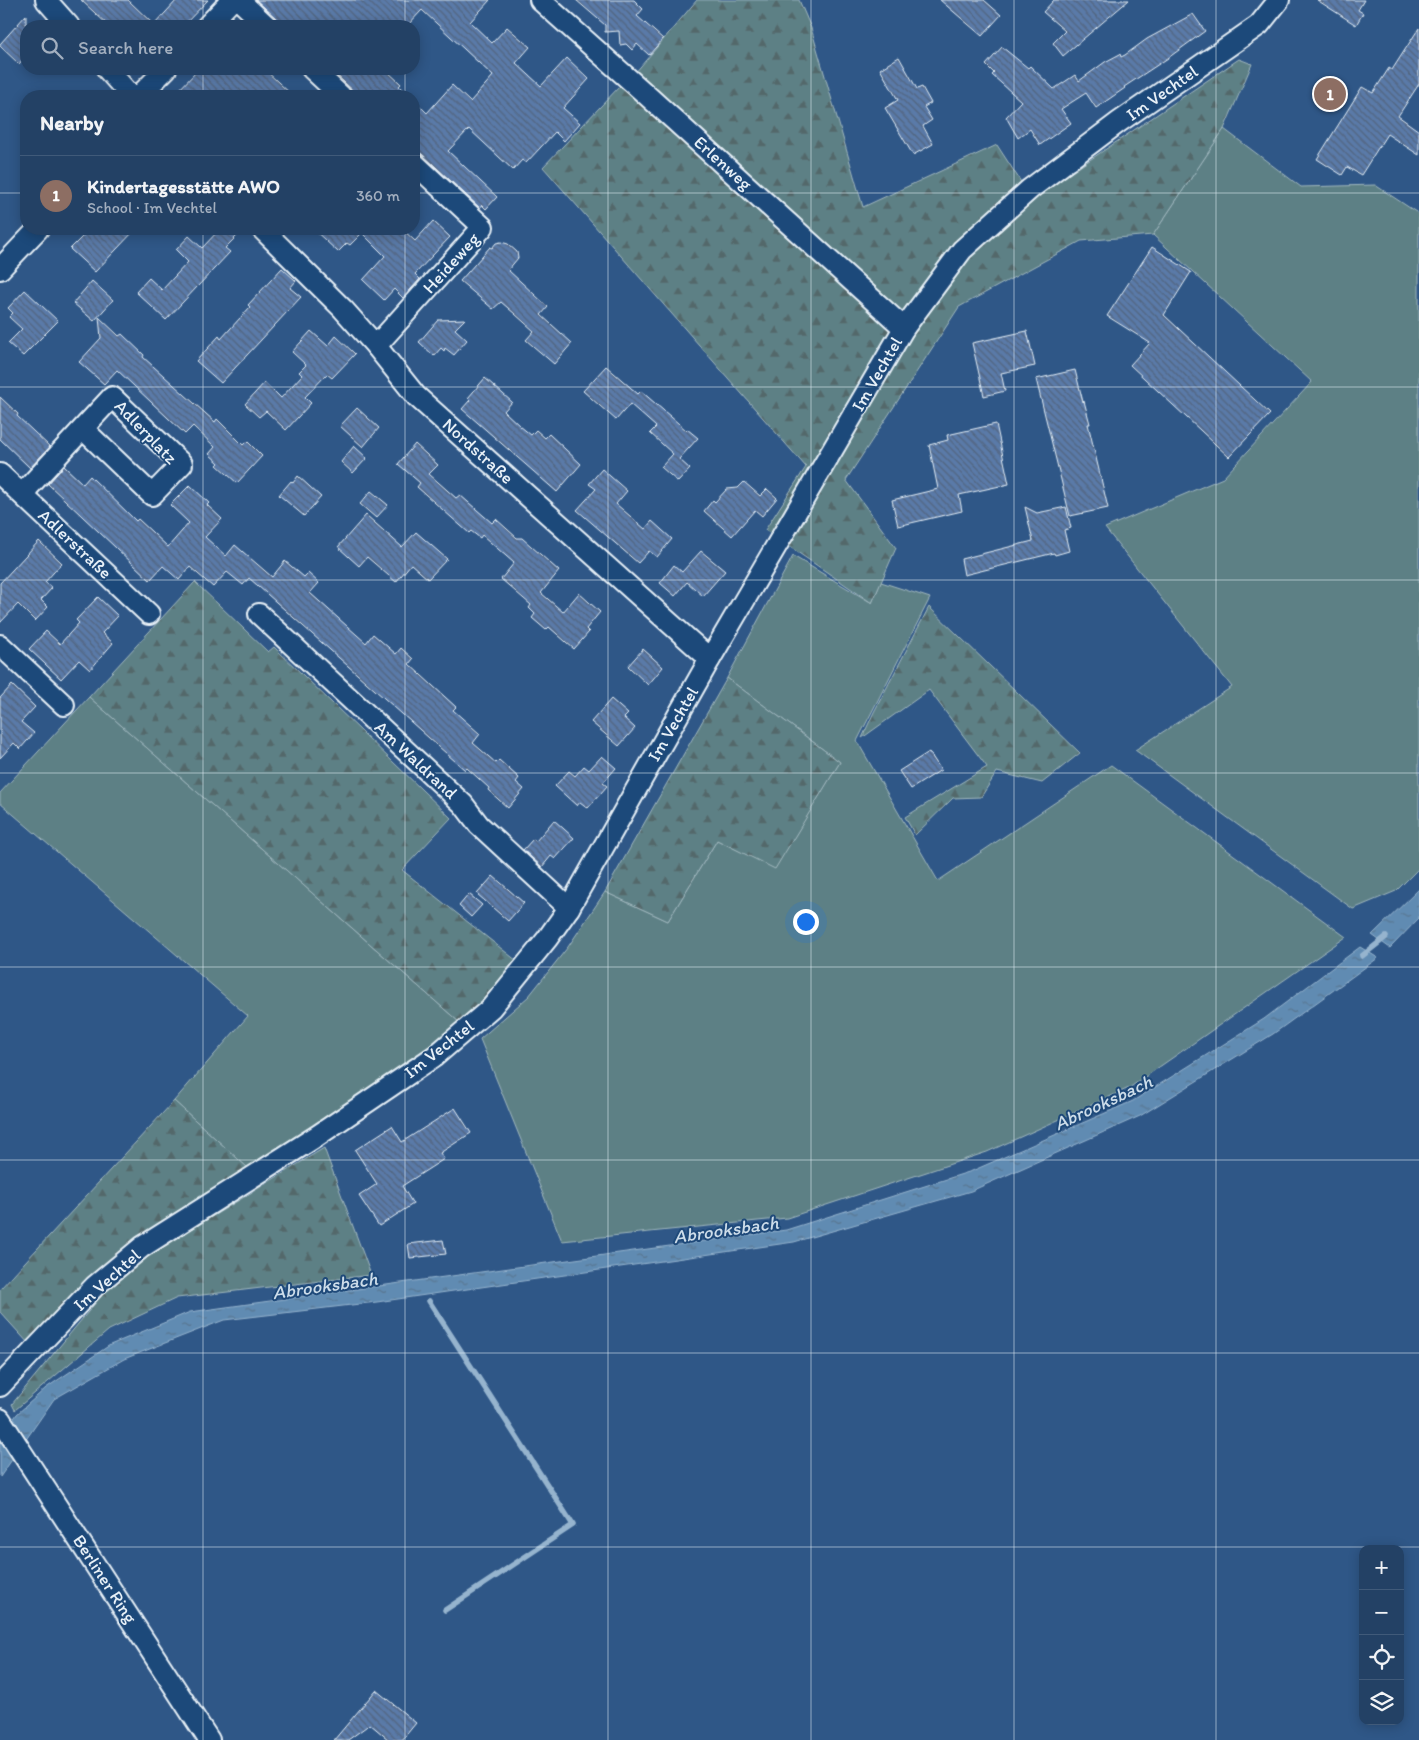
<!DOCTYPE html>
<meta charset="utf-8">
<style>
body{margin:0;font-family:Itim,sans-serif;background:#2b486b;color:#f1f3f6}
.controls{position:absolute;right:15px;bottom:15px;display:grid;overflow:hidden;border-radius:10px;box-shadow:0 2px 12px #0003}
.controls button{width:45px;height:45px;display:grid;place-items:center;padding:0;border:0;border-bottom:1px solid #405a79;background:#234165;color:#f1f3f6;font:25px sans-serif}
.you{position:absolute;left:805px;top:921px;width:18px;height:18px;margin:-12px;border:4px solid #fff;border-radius:50%;background:#1a73e8;box-shadow:0 0 0 8px #1a73e833}
.badge{display:grid;place-items:center;width:32px;height:32px;border-radius:50%;background:#bca0f2;color:#fff;font-size:16px;font-weight:700}
.pin{position:absolute;translate:-50% -50%;border:2px solid #fff;box-shadow:0 1px 5px #0006}
.list{margin:0;padding:0;list-style:none}
h2{display:flex;justify-content:space-between;align-items:center;height:65px;margin:0;padding:0 20px;font-size:21px}
h2 small{font-size:16px;font-weight:400;color:#a3afbf}
.list li{display:grid;grid-template-columns:32px 1fr auto;gap:15px;align-items:center;box-sizing:border-box;height:80px;padding:0 20px;border-top:1px solid #405a79}
.list b{display:block;font-size:19px;white-space:nowrap}
.list p{margin:0;font-size:16px;white-space:nowrap;color:#a3afbf}
.list em{font-size:16px;font-style:normal;color:#a3afbf}
.icon{flex:none;width:28px;height:28px;fill:none;stroke:currentColor;stroke-width:2;stroke-linecap:round;stroke-linejoin:round}
.map{position:relative;flex:none;width:1419px;height:1740px;overflow:hidden}
.search{position:absolute;background:#234165;box-shadow:0 2px 12px #0003;left:20px;top:20px;width:400px;height:55px;display:flex;align-items:center;gap:12px;box-sizing:border-box;padding:0 18px;border-radius:20px;color:#a3afbf;font-size:19px}
.panel{position:absolute;background:#234165;box-shadow:0 2px 12px #0003;left:20px;top:90px;width:400px;height:145px;border-radius:20px}
.map>svg:first-child{display:block}
</style>
<div class="map">
<svg width="1419" height="1740" viewBox="0 0 1419 1740">
<defs>
<pattern id="forest-firs" width="22" height="20" patternUnits="userSpaceOnUse" patternTransform="scale(1.25)"><rect width="22" height="20" fill="#5d8085"/><path d="M5 1l3.5 6h-7zM16 11l3.5 6h-7z" fill="#53676a"/></pattern>
<pattern id="water-ripples" width="26" height="14" patternUnits="userSpaceOnUse" patternTransform="scale(1.25)"><rect width="26" height="14" fill="#608bb2"/><path d="M2 4q2-2 4 0t4 0M15 11q2-2 4 0t4 0" fill="none" stroke="#57748e"/></pattern>
<pattern id="building-back-hatch" width="6" height="6" patternUnits="userSpaceOnUse" patternTransform="scale(1.25)"><rect width="6" height="6" fill="#5a7aa8"/><path d="M-1 5l2 2M0 0l6 6M5-1l2 2" fill="none" stroke="#51647e"/></pattern>
</defs>
<rect width="100%" height="100%" fill="#2f5787"/>
<filter id="ink" filterUnits="userSpaceOnUse"><feTurbulence type="fractalNoise" baseFrequency=".02" numOctaves="2"/><feDisplacementMap in="SourceGraphic" scale="10" xChannelSelector="R" yChannelSelector="G"/><feConvolveMatrix kernelMatrix="1 2 1 2 8 2 1 2 1" color-interpolation-filters="sRGB"/></filter>
<g filter="url(#ink)">
<!-- grass -->
<g fill="#5d8085" stroke="#a2b8be">
<polygon points="1224,129 1301,187 1375,185 1419,214 1419,868 1396,891 1353,909 1135,750 1232,687 1105,528 1223,478 1312,382 1153,235"/>
<polygon points="793,556 872,603 881,582 930,598 857,741 938,881 1111,765 1346,937 1129,1088 987,1152 787,1218 562,1241 480,1039 529,996 568,947 605,892 668,921 717,840 775,868 840,762 727,678"/>
<polygon points="89,697 459,1022 431,1046 249,1169 174,1101 248,1016 0,803 0,793"/>
</g>
<!-- forest -->
<g fill="url(#forest-firs)" stroke="#a2b8be">
<polygon points="697,0 799,0 811,28 863,207 997,145 1032,199 1239,59 1252,64 1224,129 1153,235 1081,241 959,307 846,480 896,548 872,603 765,530 806,467 543,167 620,86 635,73"/>
<polygon points="195,582 268,652 274,647 451,818 402,870 517,961 487,997 459,1022 89,697"/>
<polygon points="929,607 1080,753 1042,783 997,772 981,797 953,798 915,835 905,817 987,767 929,690 862,738 874,712"/>
<polygon points="727,678 840,762 775,869 717,840 668,921 605,892"/>
<polygon points="174,1101 249,1169 136,1238 87,1281 29,1344 0,1312 0,1289"/>
<polygon points="324,1148 371,1275 177,1298 109,1330 15,1410 12,1404 102,1295 148,1256"/>
</g>
<!-- water -->
<g fill="url(#water-ripples)" stroke="#96b4ce">
<polygon points="1419,889 1419,918 1390,948 1372,935"/>
<polygon points="1360,947 1378,958 1273,1034 1140,1116 971,1191 794,1242 377,1302 224,1320 124,1359 54,1399 0,1477 0,1438 17,1414 46,1388 110,1345 190,1312 786,1230 972,1171 1133,1101 1264,1019"/>
</g>
<g fill="none" stroke-linecap="round" stroke-linejoin="round">
<!-- stream -->
<g stroke="#96b4ce" stroke-width="5.5">
<polyline points="1362,956 1386,937"/>
<polyline points="429,1301 573,1525 445,1610"/>
</g>
</g>
<!-- building -->
<g fill="url(#building-back-hatch)" stroke="#e8f1f8">
<polygon points="81,0 128,0 154,25 177,0 208,0 183,26 109,26"/>
<polygon points="256,0 490,0 470,22 492,43 507,27 530,47 516,63 541,86 567,58 589,79 563,108 580,123 564,141 555,132 526,163 522,160 513,170 469,129 448,151 497,197 486,209 482,205 480,208 422,154 414,151 414,100 427,113 452,85 470,102 493,76 422,10 407,26 282,26 275,17"/>
<polygon points="576,0 634,0 643,9 637,16 663,39 649,55 637,44 632,50 626,44 620,45 619,31 605,32 605,25"/>
<polygon points="940,0 984,0 1001,15 982,36"/>
<polygon points="1054,0 1129,0 1063,56 1053,43 1065,31 1043,12"/>
<polygon points="1317,0 1364,0 1358,10 1363,13 1356,25"/>
<polygon points="1193,14 1205,31 1168,58 1124,87 1125,88 1096,108 1086,93 1061,109 1071,123 1040,145 1030,129 1018,138 1006,117 1021,101 992,75 994,73 986,65 1002,47 1028,68 1030,66 1054,89 1075,75 1079,81 1105,62 1120,54 1121,57 1125,55 1147,39"/>
<polygon points="26,15 26,56 19,64 0,46 0,44"/>
<polygon points="1419,28 1419,84 1398,116 1419,131 1419,155 1387,134 1361,175 1347,167 1342,175 1317,159 1362,87 1373,93 1389,68 1392,70"/>
<polygon points="899,57 917,89 922,87 931,103 924,107 932,120 923,126 933,144 913,155 885,108 898,100 880,69"/>
<polygon points="199,69 264,69 293,96 173,96"/>
<polygon points="330,69 385,69 401,84 399,86 409,96 359,96"/>
<polygon points="433,221 450,237 415,274 420,279 403,298 394,289 384,300 363,280 385,256 362,233 350,245 347,243 338,252 313,229 402,229 415,241"/>
<polygon points="90,229 136,229 95,272 70,249"/>
<polygon points="220,229 244,229 225,248 230,252 166,320 136,292 149,278 162,290 188,262 176,250 189,236 202,248"/>
<polygon points="501,242 508,244 517,252 518,258 508,270 548,307 541,315 572,343 554,364 526,340 534,331 515,314 501,302 493,309 460,281 490,247 492,248 496,243"/>
<polygon points="1152,247 1191,272 1164,315 1270,414 1229,457 1130,365 1150,343 1107,316"/>
<polygon points="282,268 296,281 290,288 301,297 221,383 196,361 219,336 221,339 250,307 248,305"/>
<polygon points="92,281 113,300 94,321 73,303"/>
<polygon points="25,290 58,321 23,356 8,343 22,329 9,317 13,313 8,308"/>
<polygon points="99,317 119,336 122,334 144,355 143,357 215,422 217,419 243,445 247,441 262,456 237,483 217,465 219,463 209,454 215,447 193,426 185,434 117,370 104,384 79,362 101,338"/>
<polygon points="465,319 455,329 467,340 454,355 445,348 444,351 441,348 434,356 419,342 438,320"/>
<polygon points="311,331 328,346 336,336 355,354 332,378 327,374 305,397 311,403 286,430 266,411 259,417 245,404 265,382 281,398 302,375 299,372 306,365 292,352"/>
<polygon points="1027,331 1035,366 1001,373 1005,391 984,396 972,343"/>
<polygon points="606,366 638,394 641,391 686,430 687,429 698,438 679,459 690,469 678,482 661,467 673,454 650,433 656,427 630,404 616,420 583,391"/>
<polygon points="1075,370 1083,402 1084,401 1090,424 1088,424 1108,508 1070,516 1036,379"/>
<polygon points="485,378 512,402 504,411 520,426 531,435 536,430 545,438 549,434 581,464 557,492 462,409 470,400 468,398"/>
<polygon points="0,397 18,414 17,416 50,447 30,468 0,439"/>
<polygon points="357,408 379,428 363,447 340,426"/>
<polygon points="996,424 1009,484 959,495 962,511 898,526 892,500 938,489 929,445 948,440 947,435"/>
<polygon points="415,444 438,465 429,474 456,498 460,495 492,523 496,519 517,538 522,538 559,571 541,593 563,612 579,593 600,612 586,629 589,632 574,649 549,627 546,630 532,618 535,614 529,608 531,605 501,579 514,563 482,535 480,538 471,531 469,533 417,487 420,483 398,464"/>
<polygon points="354,446 367,458 353,473 341,462"/>
<polygon points="64,466 83,484 90,476 136,521 138,519 168,547 189,523 170,505 190,485 209,503 207,505 222,519 205,537 226,556 235,545 272,577 285,561 304,577 308,573 319,583 310,593 366,643 373,634 396,654 401,648 413,659 409,664 456,707 453,710 480,734 473,743 496,763 499,760 519,778 516,782 524,789 508,808 488,790 489,788 467,768 465,770 249,578 243,585 227,572 213,587 190,567 179,580 163,566 150,580 48,484"/>
<polygon points="602,469 627,491 616,504 645,529 652,521 672,539 657,557 649,551 638,563 577,510 596,489 589,484"/>
<polygon points="298,476 321,497 304,516 279,495 291,481 293,483"/>
<polygon points="744,482 760,496 767,489 777,498 762,516 755,510 732,536 704,511 713,500 715,502 727,489 738,488"/>
<polygon points="371,491 388,505 376,518 360,504"/>
<polygon points="1025,507 1037,513 1066,507 1071,528 1064,530 1069,551 1055,555 1054,553 964,575 961,559 1033,541"/>
<polygon points="366,515 402,547 416,532 447,559 428,579 411,564 396,582 367,557 359,566 338,547"/>
<polygon points="39,541 62,563 45,582 52,588 41,600 48,607 35,621 18,604 0,623 0,583"/>
<polygon points="701,551 725,571 703,596 687,582 675,596 660,583 674,565 682,572"/>
<polygon points="98,597 118,616 102,633 113,643 90,670 79,660 61,679 29,649 46,631 60,644 79,623 76,620"/>
<polygon points="643,649 663,667 648,685 628,666"/>
<polygon points="12,685 35,707 21,722 34,733 20,749 14,743 0,758 0,698"/>
<polygon points="611,699 628,714 624,718 635,728 619,746 591,722"/>
<polygon points="929,752 941,770 911,789 899,771"/>
<polygon points="602,756 616,768 603,783 607,786 588,808 580,802 577,806 555,786 569,771 575,776 584,766 589,770"/>
<polygon points="554,820 574,838 555,859 551,856 542,867 523,850 533,839 536,841"/>
<polygon points="493,876 524,903 508,921 477,894"/>
<polygon points="469,894 482,905 471,917 459,906"/>
<polygon points="455,1108 471,1133 440,1153 444,1159 402,1186 413,1204 379,1226 359,1196 377,1184 355,1150 392,1126 402,1142"/>
<polygon points="443,1240 446,1254 410,1258 408,1244"/>
<polygon points="376,1690 416,1723 402,1740 389,1740 370,1724 348,1740 334,1740"/>
</g>
<g fill="none" stroke-linecap="round" stroke-linejoin="round">
<!-- street casing -->
<g stroke="#e8f1f8" stroke-width="24">
<g id="street">
<polyline points="46,0 69,26"/>
<polyline points="239,0 267,26"/>
<polyline points="540,0 640,89 904,328"/>
<polyline points="207,26 232,0"/>
<polyline points="107,69 131,96"/>
<polyline points="312,69 341,96"/>
<polyline points="139,96 166,69"/>
<polyline points="262,229 343,309 376,346 416,396 710,659"/>
<polyline points="0,269 38,229"/>
<polyline points="376,346 483,227 414,163"/>
<polyline points="0,474 149,614"/>
<polyline points="22,494 112,397 182,464 152,495 83,429"/>
<polyline points="259,614 463,804 479,825 569,908"/>
<polyline points="0,645 64,705"/>
<polyline points="0,1386 95,1286 142,1247 317,1136 435,1056 491,1008 547,939 569,908 710,659 904,328 962,250 1030,189 1119,122 1259,25 1279,0"/>
<polyline points="0,1419 209,1740"/>
</g>
</g>
<!-- street -->
<use href="#street" stroke="#1f4a7a" stroke-width="20"/>
</g>
</g>
<!-- grid -->
<path fill="none" stroke="#e8f1f8" stroke-width="1" stroke-opacity="0.55" d="M203,0v26M405,0v26M608,0v1740M811,0v1740M1014,0v1740M1216,0v1740M203,69v27M405,69v27M0,193h26M414,193h1005M203,229v1511M405,229v1511M0,387h1419M0,580h1419M0,773h1419M0,967h1419M0,1160h1419M0,1353h1419M0,1547h1419"/>
<g text-anchor="middle" stroke-width="4" stroke-linejoin="round" paint-order="stroke">
<!-- street labels -->
<g font-size="18" fill="#e8f1f8" stroke="#1f4a7a">
<text transform="translate(1162 93) rotate(-35)" y="6">Im Vechtel</text>
<text transform="translate(723 163) rotate(42)" y="6">Erlenweg</text>
<text transform="translate(451 263) rotate(-48)" y="6">Heideweg</text>
<text transform="translate(877 374) rotate(-60)" y="6">Im Vechtel</text>
<text transform="translate(146 432) rotate(46)" y="6">Adlerplatz</text>
<text transform="translate(478 451) rotate(42)" y="6">Nordstraße</text>
<text transform="translate(75 544) rotate(43)" y="6">Adlerstraße</text>
<text transform="translate(673 724) rotate(-60)" y="6">Im Vechtel</text>
<text transform="translate(416 760) rotate(43)" y="6">Am Waldrand</text>
<text transform="translate(439 1049) rotate(-38)" y="6">Im Vechtel</text>
<text transform="translate(107 1280) rotate(-42)" y="6">Im Vechtel</text>
<text transform="translate(105 1579) rotate(57)" y="6">Berliner Ring</text>
</g>
<!-- water labels -->
<g font-size="19" font-style="italic" fill="#cdddea" stroke="#1f4a7a">
<text transform="translate(1103 1102) rotate(-25)" y="7">Abrooksbach</text>
<text transform="translate(726 1229) rotate(-8)" y="7">Abrooksbach</text>
<text transform="translate(325 1285) rotate(-8)" y="7">Abrooksbach</text>
</g>
</g>
</svg>
<div class="controls">
<button>+</button>
<button>−</button>
<button><svg class="icon" aria-label="locate" viewBox="0 0 24 24"><circle cx="12" cy="12" r="6"/><path d="M12 2v4M12 18v4M2 12h4M18 12h4"/></svg></button>
<button><svg class="icon" aria-label="layers" viewBox="0 0 24 24"><path d="M12 4l9 5-9 5-9-5zM3 14l9 5 9-5"/></svg></button>
</div>
<div class="you"></div>
<div class="pin badge" style="left:1330px;top:94px;background:#8d6e63">1</div>
<div class="search"><svg class="icon" aria-label="search" viewBox="0 0 24 24"><circle cx="10" cy="10" r="6"/><path d="M15 15l6 6"/></svg>Search here</div>
<section class="panel">
<h2>Nearby<small></small></h2>
<ul class="list">
<li><span class="badge" style="background:#8d6e63">1</span><div><b>Kindertagesstätte AWO</b><p>School · Im Vechtel</p></div><em>360 m</em></li>
</ul>
</section>
</div>
